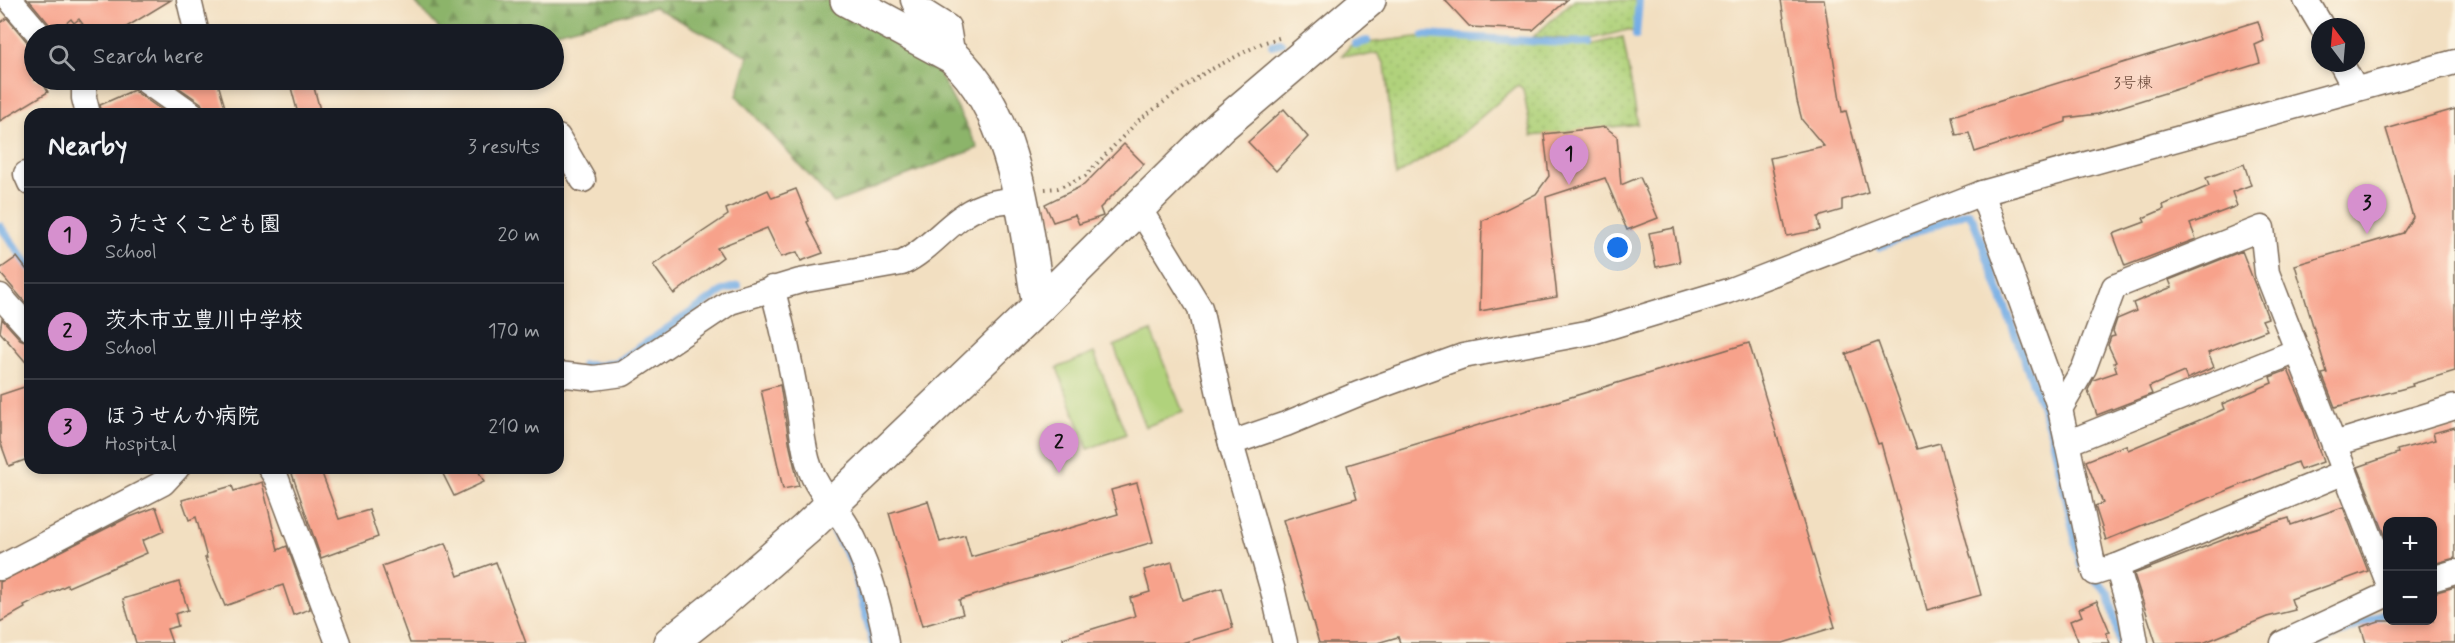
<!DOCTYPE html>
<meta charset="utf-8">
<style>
body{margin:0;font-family:Mynerve,"Klee One",sans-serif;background:#20242c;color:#f1f3f6}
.controls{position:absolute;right:18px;bottom:18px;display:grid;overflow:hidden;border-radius:12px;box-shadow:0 3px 9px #0003}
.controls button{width:54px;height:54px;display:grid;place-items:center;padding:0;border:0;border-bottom:2px solid #363941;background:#171b24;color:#f1f3f6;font:30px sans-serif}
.compass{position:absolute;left:2311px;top:18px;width:54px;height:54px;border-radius:50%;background:#171b24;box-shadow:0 3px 9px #0003;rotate:344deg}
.you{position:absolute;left:1618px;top:248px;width:21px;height:21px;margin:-15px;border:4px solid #fff;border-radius:50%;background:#1a73e8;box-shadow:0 0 0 9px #1a73e833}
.badge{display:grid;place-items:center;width:39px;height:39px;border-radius:50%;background:#d690ce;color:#111;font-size:20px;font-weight:700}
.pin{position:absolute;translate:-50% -50px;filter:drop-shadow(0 2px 3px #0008)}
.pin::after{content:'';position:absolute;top:32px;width:21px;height:18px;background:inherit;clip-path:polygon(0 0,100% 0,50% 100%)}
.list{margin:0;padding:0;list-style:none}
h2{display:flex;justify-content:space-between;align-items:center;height:78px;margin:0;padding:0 24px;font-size:26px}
h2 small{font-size:20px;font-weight:400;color:#9ea1a6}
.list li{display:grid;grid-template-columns:39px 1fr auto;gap:18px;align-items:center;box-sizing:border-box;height:96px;padding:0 24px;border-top:2px solid #363941}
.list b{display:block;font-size:22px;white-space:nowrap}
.list p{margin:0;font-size:20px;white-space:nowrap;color:#9ea1a6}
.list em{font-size:20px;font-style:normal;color:#9ea1a6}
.icon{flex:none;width:33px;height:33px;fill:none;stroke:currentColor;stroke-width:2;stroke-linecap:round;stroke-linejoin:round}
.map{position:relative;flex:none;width:2455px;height:643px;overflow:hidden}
.search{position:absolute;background:#171b24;box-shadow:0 3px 9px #0003;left:24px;top:24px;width:540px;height:66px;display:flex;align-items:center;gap:15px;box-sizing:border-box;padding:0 21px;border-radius:33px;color:#9ea1a6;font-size:22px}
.panel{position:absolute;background:#171b24;box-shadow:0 3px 9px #0003;left:24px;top:108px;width:540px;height:366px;border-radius:18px}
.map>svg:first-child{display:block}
</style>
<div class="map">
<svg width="2455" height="643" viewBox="0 0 2455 643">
<defs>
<pattern id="forest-firs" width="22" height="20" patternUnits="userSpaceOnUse" patternTransform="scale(1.5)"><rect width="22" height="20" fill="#8cb46b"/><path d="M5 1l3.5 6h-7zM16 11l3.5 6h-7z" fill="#749357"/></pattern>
<pattern id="park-dots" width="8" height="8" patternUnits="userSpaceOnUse" patternTransform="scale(1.5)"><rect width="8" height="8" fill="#b0d27b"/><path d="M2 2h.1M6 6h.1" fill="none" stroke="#98b46a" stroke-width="1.8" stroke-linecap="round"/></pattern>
</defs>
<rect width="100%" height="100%" fill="#fcf5e5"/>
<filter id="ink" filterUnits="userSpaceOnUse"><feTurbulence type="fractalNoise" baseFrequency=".0167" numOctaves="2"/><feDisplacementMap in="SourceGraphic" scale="12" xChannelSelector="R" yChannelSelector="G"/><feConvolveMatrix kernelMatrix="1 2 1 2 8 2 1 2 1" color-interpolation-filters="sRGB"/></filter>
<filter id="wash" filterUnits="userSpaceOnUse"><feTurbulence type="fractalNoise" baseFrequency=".008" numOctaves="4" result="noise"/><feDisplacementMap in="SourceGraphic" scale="24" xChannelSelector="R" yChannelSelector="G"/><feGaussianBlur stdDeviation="1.35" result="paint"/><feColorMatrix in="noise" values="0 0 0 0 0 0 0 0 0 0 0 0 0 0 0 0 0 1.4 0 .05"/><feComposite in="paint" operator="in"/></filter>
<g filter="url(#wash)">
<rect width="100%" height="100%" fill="#f2dfc1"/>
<!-- forest -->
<polygon fill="url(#forest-firs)" stroke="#646f44" stroke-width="1.5" points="413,0 826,0 938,71 978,148 834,203 737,96 748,56 654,7 549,34 444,34"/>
<!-- park -->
<g fill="url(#park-dots)" stroke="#767e4c" stroke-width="1.5">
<polygon points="1574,0 1637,0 1634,32 1627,30 1588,40 1533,37"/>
<polygon points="1424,36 1591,45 1623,37 1638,124 1532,136 1523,89 1518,85 1459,136 1396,176 1385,64 1377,53 1364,56 1342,55 1351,45"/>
</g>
<!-- garden -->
<g fill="#b0d27b" stroke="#767e4c" stroke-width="1.5">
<polygon points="1151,331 1183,412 1145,427 1114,346"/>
<polygon points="1094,353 1126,434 1088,449 1057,368"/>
</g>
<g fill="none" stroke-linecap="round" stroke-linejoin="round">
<!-- stream -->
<g stroke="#75ade5" stroke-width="8">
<polyline points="1424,35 1565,43 1590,42"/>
<polyline points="1636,35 1639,0"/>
<polyline points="1355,44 1367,41"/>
<polyline points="1272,45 1281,43"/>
<polyline points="0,226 30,267"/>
<polyline points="1879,247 1965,213 1969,213 1973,219 2052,435 2081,565 2109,594 2120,643"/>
<polyline points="583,365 598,366 618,362 724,290 738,286"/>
<polyline points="2385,512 2379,521 2388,548"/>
<polyline points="834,532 852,563 873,643"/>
<polyline points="2317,643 2388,612"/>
</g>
</g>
<g id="blocks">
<!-- building -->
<g fill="#f7a28b">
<polygon points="29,0 171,0 115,34 90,34 79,19 74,23 71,19 53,34 50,25"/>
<polygon points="1445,0 1567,0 1533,30 1470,27"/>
<polygon points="1781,0 1824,0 1842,112 1846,111 1868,192 1842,200 1842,210 1818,217 1820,230 1787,236 1770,158 1824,146 1802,120 1797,101"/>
<polygon points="7,18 28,43 34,47 34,80 41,80 48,92 0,121 0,23"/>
<polygon points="2258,21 2264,41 2255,45 2260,63 2098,114 2066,118 2066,122 1975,152 1969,133 1956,135 1952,116"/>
<polygon points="168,80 217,80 227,114 206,114 201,103"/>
<polygon points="289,80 312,80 320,110 298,114"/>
<polygon points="134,90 136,92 167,114 102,114 100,105"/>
<polygon points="1284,109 1308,137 1276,171 1248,142"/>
<polygon points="2455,109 2455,371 2412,384 2413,386 2335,407 2322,374 2327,373 2295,265 2403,233 2413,217 2386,129"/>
<polygon points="1605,127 1617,136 1621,185 1640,177 1658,218 1627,230 1605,178 1546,197 1557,297 1480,311 1482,221 1536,194 1549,176 1544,134"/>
<polygon points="1124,144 1144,164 1100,208 1103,216 1079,224 1075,215 1053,222 1045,204 1084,185"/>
<polygon points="2244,164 2251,185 2232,192 2237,206 2190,224 2196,239 2125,266 2113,234 2145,222 2143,218 2164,209 2163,205 2209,186 2206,178"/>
<polygon points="796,189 809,221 807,222 823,253 801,261 797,252 781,257 767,228 717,248 723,257 674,294 653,265 728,215 726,209 768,190 772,198"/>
<polygon points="1674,228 1680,262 1656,267 1649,233"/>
<polygon points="2242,251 2268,318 2262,320 2267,330 2208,353 2214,367 2187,379 2184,372 2149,387 2152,394 2097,415 2088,390 2093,380 2117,372 2114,363 2116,362 2108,345 2111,337 2115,336 2113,331 2117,319 2136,311 2133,303 2172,287 2169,280"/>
<polygon points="17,257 30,274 30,308 0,273 0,269"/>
<polygon points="2,319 20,339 30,343 30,367 0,332"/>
<polygon points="1878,342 1917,449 1940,443 1981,595 1927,610 1881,443 1878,444 1846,354"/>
<polygon points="1749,343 1835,627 1783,643 1400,643 1398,637 1377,643 1319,643 1283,520 1357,498 1347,465"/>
<polygon points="2288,370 2308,416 2323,462 2300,470 2297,462 2106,540 2095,506 2103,503 2086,461 2126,445 2128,450 2202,419 2224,409 2222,404 2272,383 2270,377"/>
<polygon points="30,385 30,458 9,466 0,441 0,395"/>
<polygon points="780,385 790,447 799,486 783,489 761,390"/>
<polygon points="2455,427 2455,558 2433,564 2433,522 2388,522 2388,542 2358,467 2398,453 2397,450 2435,440 2433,433"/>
<polygon points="290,468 320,468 339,519 369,510 378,537 321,558"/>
<polygon points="440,468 477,468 484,482 454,496"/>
<polygon points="262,482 278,550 287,546 310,609 293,615 283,585 225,606 205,558 207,558 196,517 189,520 182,500 232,486 234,491"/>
<polygon points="1137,483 1153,542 959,600 963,614 922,626 889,513 928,501 940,542 965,535 971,557 1118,514 1111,490"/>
<polygon points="156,507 164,531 142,541 147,553 68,587 67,585 24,606 25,608 0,622 0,582 125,519"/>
<polygon points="2343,507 2368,571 2291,599 2295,610 2267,617 2203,643 2156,643 2134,574 2246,531 2289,518 2291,525"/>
<polygon points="446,543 458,576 496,562 526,643 410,643 382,566"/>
<polygon points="1172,562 1182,600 1222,588 1233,628 1182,643 1064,643 1063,638 1135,616 1130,598 1150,592 1144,570"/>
<polygon points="179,582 188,610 175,614 178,626 167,629 172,643 136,643 123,599"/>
<polygon points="2455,587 2455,643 2366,643 2361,627 2379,621 2433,621 2433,593"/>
<polygon points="2097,601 2110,632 2106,633 2110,643 2079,643 2070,621 2082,616 2079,609"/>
</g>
</g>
</g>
<g filter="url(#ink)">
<use href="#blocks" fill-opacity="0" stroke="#7b6957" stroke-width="1.5"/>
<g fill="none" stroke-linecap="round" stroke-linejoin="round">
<!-- street casing -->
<g stroke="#7b6957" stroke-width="27">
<g id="street">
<polyline points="10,0 39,34"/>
<polyline points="189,0 197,34"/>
<polyline points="913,0 916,7 948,27 953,57"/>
<polyline points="2306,0 2322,27"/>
<polyline points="2341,63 2355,89"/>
<polyline points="84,80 84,98 88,114"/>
<polyline points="144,80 192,114"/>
<polyline points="558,137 583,180"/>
<polyline points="30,173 26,174 30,183"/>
<polyline points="1982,193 2060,409 2095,573 2117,566 2130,610 2136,643"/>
<polyline points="1139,208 1200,308 1226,426 1273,591 1285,643"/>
<path d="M772,288c11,39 19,78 26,117 4,21 4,42 12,63 7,23 25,37 37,58 20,35 32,77 39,117"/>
<polyline points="0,296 30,329"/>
<path d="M558,374l36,4 29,-4 107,-72 70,-21 102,-18c30,-14 49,-46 80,-57 11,-5 26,-5 37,-7"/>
<polyline points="2060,409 2084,368 2114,287 2262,228 2267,273 2388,582"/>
<polyline points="1231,443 1286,424 1358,394 1463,356 1592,332 1728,291 1982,193 2455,62"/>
<polyline points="2067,443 2297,351"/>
<polyline points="2334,444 2455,407"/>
<polyline points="270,468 276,477 338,643"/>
<polyline points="2117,566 2345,472"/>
<polyline points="0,568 163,483 177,468"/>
<polyline points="2432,579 2455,572"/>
<polyline points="2283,643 2388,594"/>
</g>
</g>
<!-- secondary casing -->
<g stroke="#7b6957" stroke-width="36">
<g id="secondary">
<path d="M847,0l106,57c64,59 72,167 86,249"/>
<polyline points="670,643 724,600 806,529 1039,306 1221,126 1369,0"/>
</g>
</g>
<!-- path -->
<polyline stroke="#7b6957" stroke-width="4" stroke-dasharray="1.5 4.5" stroke-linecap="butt" points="1045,189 1058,188 1085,176 1139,120 1204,73 1262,43 1279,38"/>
<!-- street -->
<use href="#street" stroke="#fff" stroke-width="24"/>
<!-- secondary -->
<use href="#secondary" stroke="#fff" stroke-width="33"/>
</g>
</g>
<g text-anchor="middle" stroke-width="5" stroke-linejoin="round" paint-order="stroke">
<!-- number labels -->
<g font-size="16" fill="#6a4839">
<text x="2133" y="88">3号棟</text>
</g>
</g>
</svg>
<div class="controls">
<button>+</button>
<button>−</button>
</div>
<svg class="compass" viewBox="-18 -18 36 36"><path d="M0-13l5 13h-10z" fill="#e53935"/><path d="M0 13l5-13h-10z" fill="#9ea1a6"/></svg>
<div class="you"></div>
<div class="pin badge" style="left:1569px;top:185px">1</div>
<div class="pin badge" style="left:1059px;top:473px">2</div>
<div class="pin badge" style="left:2367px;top:234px">3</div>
<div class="search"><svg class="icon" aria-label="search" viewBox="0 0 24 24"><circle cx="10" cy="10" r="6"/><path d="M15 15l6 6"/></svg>Search here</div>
<section class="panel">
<h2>Nearby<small>3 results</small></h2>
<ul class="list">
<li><span class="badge">1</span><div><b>うたさくこども園</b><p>School</p></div><em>20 m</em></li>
<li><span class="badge">2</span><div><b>茨木市立豊川中学校</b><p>School</p></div><em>170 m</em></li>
<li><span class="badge">3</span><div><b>ほうせんか病院</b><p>Hospital</p></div><em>210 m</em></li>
</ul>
</section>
</div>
